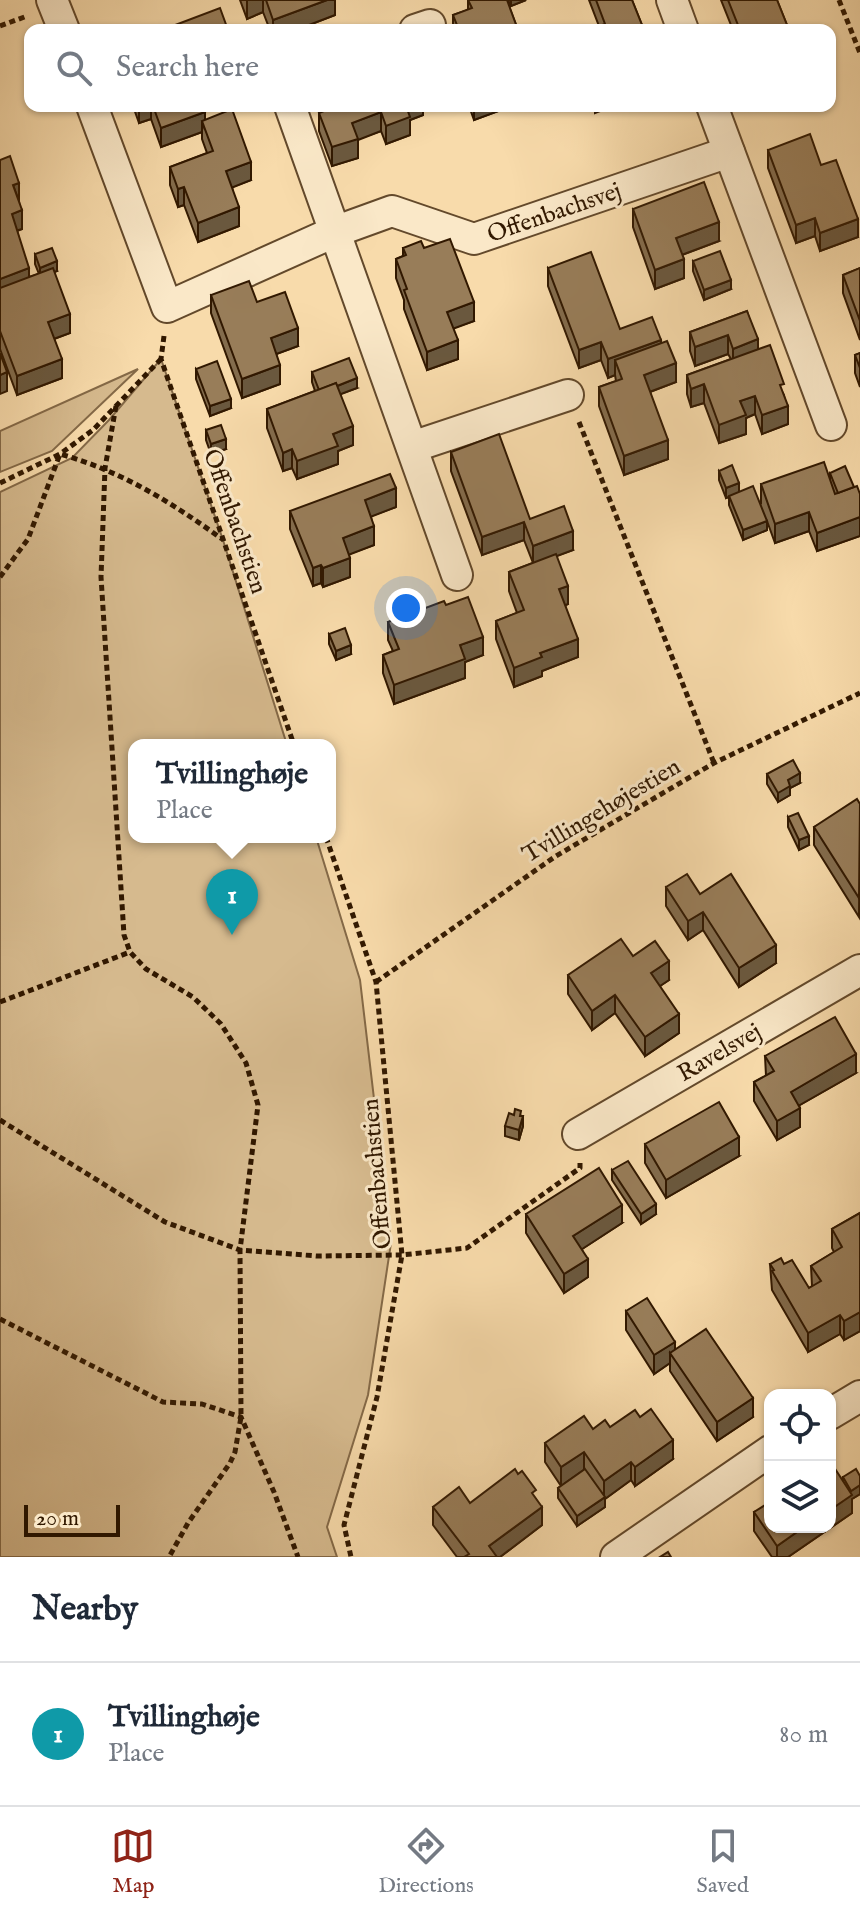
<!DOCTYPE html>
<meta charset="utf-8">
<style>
body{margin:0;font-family:"IM FELL English",serif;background:#f6f6f7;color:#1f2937}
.controls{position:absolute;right:24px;bottom:24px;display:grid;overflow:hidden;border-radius:16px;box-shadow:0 2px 6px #0004}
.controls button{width:72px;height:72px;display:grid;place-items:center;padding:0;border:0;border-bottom:2px solid #e0e1e3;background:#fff;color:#1f2937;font:40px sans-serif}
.scale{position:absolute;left:24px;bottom:20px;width:96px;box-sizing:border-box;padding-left:8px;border:4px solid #311800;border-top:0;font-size:22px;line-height:28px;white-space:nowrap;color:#311800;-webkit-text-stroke:6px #fae8c8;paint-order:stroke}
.you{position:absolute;left:406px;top:608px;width:28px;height:28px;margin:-20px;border:6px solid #fff;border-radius:50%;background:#1a73e8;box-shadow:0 0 0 12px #1a73e833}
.badge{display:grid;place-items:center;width:52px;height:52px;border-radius:50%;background:#8f2418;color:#fff;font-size:26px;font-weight:700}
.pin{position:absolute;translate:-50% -66px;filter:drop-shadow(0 2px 4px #0008)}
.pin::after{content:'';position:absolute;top:42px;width:28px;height:24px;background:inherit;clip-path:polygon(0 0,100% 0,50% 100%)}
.popup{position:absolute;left:128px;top:739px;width:208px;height:104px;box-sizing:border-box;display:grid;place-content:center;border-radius:16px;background:#fff;filter:drop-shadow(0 2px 6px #0005);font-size:26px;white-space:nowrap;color:#747a83}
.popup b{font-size:30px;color:#1f2937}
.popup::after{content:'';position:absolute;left:50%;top:100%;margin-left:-16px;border:16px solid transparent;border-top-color:#fff}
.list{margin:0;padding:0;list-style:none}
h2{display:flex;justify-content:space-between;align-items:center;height:104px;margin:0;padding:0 32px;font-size:34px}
h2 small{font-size:26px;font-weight:400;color:#747a83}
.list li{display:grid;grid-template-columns:52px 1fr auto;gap:24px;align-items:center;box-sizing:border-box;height:144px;padding:0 32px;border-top:2px solid #e0e1e3}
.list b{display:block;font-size:30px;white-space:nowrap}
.list p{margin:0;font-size:26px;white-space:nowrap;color:#747a83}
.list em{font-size:26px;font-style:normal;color:#747a83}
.icon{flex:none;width:44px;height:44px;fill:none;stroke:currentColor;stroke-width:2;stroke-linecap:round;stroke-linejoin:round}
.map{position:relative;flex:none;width:860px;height:1557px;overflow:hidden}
.search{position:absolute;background:#fff;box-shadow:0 2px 6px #0004;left:24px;right:24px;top:24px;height:88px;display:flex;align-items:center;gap:20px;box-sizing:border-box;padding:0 28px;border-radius:16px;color:#747a83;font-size:30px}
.sheet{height:248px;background:#fff}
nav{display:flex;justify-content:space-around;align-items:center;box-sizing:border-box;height:112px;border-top:2px solid #e0e1e3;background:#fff;font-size:22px;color:#747a83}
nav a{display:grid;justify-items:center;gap:4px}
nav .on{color:#8f2418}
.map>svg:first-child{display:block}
</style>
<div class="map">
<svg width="860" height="1557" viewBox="0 0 860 1557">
<rect width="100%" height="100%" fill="#f8dbab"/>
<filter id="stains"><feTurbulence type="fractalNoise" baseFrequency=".0025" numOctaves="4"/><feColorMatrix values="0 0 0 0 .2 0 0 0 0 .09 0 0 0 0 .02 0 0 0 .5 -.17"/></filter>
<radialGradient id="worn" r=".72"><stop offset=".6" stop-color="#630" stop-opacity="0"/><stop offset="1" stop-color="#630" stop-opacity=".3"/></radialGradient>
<!-- green -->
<g fill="#d6ba8e" stroke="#846947" stroke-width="2">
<polygon points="161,359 223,540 287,745 134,745 134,837 316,837 360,980 391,1243 368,1395 327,1527 337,1557 0,1557 0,492 72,458 109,420"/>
<polygon points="138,369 52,451 0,472 0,431"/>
</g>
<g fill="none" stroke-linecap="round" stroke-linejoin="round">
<!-- street casing -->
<g stroke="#63492b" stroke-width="34">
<g id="street">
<polyline points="52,0 64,30"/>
<polyline points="672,0 683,30"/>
<polyline points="415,30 430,25"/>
<polyline points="92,106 167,307 334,232 392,211 474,239 729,152"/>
<polyline points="290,106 457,575"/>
<polyline points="712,106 831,425"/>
<polyline points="412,447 568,395"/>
<polyline points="578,1134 860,970"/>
<polyline points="830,1414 860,1396"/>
<polyline points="616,1557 770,1451"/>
</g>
</g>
<!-- path -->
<g stroke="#311800" stroke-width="5" stroke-dasharray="6 4" stroke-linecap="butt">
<polyline points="839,0 860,53"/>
<polyline points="0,26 27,16"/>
<polyline points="164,336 161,359 294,745"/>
<polyline points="116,406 105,468 101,577 124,935 130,952 146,969 193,997 221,1024 246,1063 258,1105 240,1250 241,1417 235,1452 230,1463 188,1523 169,1557"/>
<polyline points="579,422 714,763"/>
<polyline points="0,483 60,454 93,430 161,359"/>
<path d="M0,577l28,-38 32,-85c61,17 111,48 162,85"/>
<polyline points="326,837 376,982 402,1255 377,1397 344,1525 351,1557"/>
<polyline points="376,982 556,856 714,763 860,693"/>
<polyline points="0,1002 130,952"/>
<polyline points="0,1120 165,1222 240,1250 317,1256 402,1255 467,1248 580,1168 580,1163"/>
<polyline points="0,1319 163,1402 202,1404 241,1417 274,1492 298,1557"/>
</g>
<!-- street -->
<use href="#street" stroke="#fae8c8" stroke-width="30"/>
</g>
<!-- wall -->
<g fill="#836c4d" stroke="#311800" stroke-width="2">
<polygon points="240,0 335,0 335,15 296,30 270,30 263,12 247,19"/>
<polygon points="468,0 526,0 511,6 508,0 507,1 518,30 453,30 453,15 468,10"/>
<polygon points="589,0 632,0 644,30 599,26"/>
<polygon points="721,0 777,0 789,30 733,30"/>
<polygon points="133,106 203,106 205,119 251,180 232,187 239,226 198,242 184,205 178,207 170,185 170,167 207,153 202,139 202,132 161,147 151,119 139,123"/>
<polygon points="334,106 423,106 423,115 410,120 410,135 386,144 381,131 358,139 358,158 332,166 319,131 319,113"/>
<polygon points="469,106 512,106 474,120"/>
<polygon points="768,150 821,165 858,237 820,251 815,236 796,243 768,168"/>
<polygon points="0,160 19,201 22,229 17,231 29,277 39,274 35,264 35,254 57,271 54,272 70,333 54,339 62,378 17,395 0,349"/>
<polygon points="633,209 719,241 682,255 684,278 655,289 633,227"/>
<polygon points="403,248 424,248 474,321 453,328 458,359 427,370 404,309 404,300 396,278 396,259 403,256"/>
<polygon points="693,261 731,289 704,300 693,271"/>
<polygon points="548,268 620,329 661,344 676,382 650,392 668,459 624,475 599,406 599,387 616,381 615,375 608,378 601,360 579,368 548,286"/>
<polygon points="860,268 860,340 843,293 843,275"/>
<polygon points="211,295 257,302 298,346 276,354 280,384 242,398 211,313"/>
<polygon points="747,311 758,349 784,395 788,424 762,434 755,414 746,418 746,434 719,443 704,403 691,407 687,394 687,375 731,359 728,354 695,366 690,351 690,332"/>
<polygon points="860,353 860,387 855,373 855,355"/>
<polygon points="196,369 231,408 210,416 196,379"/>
<polygon points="312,372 357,388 340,394 353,445 338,451 338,464 297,479 292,468 283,471 267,428 267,409 315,391 312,382"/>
<polygon points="206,430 226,449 211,454 206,440"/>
<polygon points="451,452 530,519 573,550 556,556 568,604 565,605 578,657 542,671 542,676 514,687 496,639 496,621 517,613 509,591 509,572 533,563 524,540 482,555 451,471"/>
<polygon points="719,471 739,492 761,503 761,484 830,479 830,473 854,487 860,494 860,536 817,551 809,531 775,543 767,521 767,530 743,540 729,505 729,497 726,498 719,480"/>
<polygon points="396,507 371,516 374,545 349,554 350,577 323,587 321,583 313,586 290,529 290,511"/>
<polygon points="446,605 483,655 465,662 465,678 394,704 383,673 383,655 393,651 388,640 388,622"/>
<polygon points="329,634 351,654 336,660 329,644"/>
<polygon points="767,774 800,783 790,788 790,795 778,802 767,784"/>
<polygon points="860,804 859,917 814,845 814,827"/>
<polygon points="788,817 809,845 799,850 788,827"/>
<polygon points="666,887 700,894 776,963 739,987 703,930 688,940 666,906"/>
<polygon points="633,956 669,980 660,986 679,1033 645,1056 615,1013 592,1030 568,994 568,975"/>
<polygon points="765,1056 856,1073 798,1106 800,1127 777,1140 754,1101 754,1082 766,1076"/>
<polygon points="521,1116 523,1126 519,1140 505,1136 505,1126"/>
<polygon points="645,1144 739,1156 666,1198 645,1163"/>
<polygon points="612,1170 656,1214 641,1224 612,1180"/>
<polygon points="860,1213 860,1331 844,1340 840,1334 808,1352 772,1290 770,1264 784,1264 809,1288 812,1286 811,1266 834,1252 832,1248 832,1229"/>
<polygon points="526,1214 622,1223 582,1249 588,1277 564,1293 526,1233"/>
<polygon points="626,1311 675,1350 753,1417 717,1441 670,1371 670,1363 654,1374 626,1330"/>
<polygon points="610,1427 673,1459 635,1486 631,1480 605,1499 605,1507 577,1526 558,1498 558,1488 561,1486 545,1462 545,1443 593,1429"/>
<polygon points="860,1476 860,1494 852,1499 852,1513 788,1557 772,1557 754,1531 754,1512 843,1480 843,1477"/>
<polygon points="536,1499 542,1525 500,1557 457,1557 433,1525 433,1507 470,1503"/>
</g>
<!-- shaded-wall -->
<g fill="#6a583e" stroke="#311800" stroke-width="2">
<polygon points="247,0 263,0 263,12 247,19"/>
<polygon points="327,0 335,0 335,15 296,30 273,30 273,20"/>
<polygon points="511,0 526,0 511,6"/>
<polygon points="139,106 151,106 151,119 139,123"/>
<polygon points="405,106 423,106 423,115 410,120 410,135 386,144 386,126"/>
<polygon points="474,106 512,106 474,120"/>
<polygon points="595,106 613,106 595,113"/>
<polygon points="205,112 205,130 202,121 202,132 161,147 161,128"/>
<polygon points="381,112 381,131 358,140 358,158 332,166 332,147 352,123"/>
<polygon points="251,162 251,180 226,190 226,171"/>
<polygon points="19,183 19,201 13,185"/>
<polygon points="184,187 184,205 178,207 178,189"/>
<polygon points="239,207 239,226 198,242 198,223"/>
<polygon points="22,210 22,229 12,232 12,214"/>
<polygon points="815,218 815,236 796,243 796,225"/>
<polygon points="858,219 858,237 820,251 820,233"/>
<polygon points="719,222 719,241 676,257 676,238"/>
<polygon points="684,259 684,278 655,289 655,270"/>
<polygon points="57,261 57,271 40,277 40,268"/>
<polygon points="29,268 29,287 0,298 0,279"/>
<polygon points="731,280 731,289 704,300 704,290"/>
<polygon points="474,302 474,321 447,331 447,312"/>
<polygon points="70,314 70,333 48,341 48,322"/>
<polygon points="298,328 298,346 271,356 271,338"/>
<polygon points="728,335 728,354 695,366 695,347"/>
<polygon points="758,339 758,358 733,367 733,349"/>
<polygon points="458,340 458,359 427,370 427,352"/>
<polygon points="661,340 661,358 615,360 615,375 608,378 608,359"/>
<polygon points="601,342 601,360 579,368 579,350"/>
<polygon points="62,359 62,378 17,395 17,376"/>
<polygon points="676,363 676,382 644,394 644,375"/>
<polygon points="280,365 280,384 242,398 242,379"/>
<polygon points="7,372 7,391 0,394 0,375"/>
<polygon points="357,378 357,388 320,402 320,393"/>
<polygon points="704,384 704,403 691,407 691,389"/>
<polygon points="755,396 755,414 746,418 746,434 719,443 719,425 740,401"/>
<polygon points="231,399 231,408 210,416 210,406"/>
<polygon points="788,406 788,424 762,434 762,415"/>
<polygon points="353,426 353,445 338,451 338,464 297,479 297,461 333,434"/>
<polygon points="226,439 226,449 211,454 211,444"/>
<polygon points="668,440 668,459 624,475 624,456"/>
<polygon points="292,449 292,468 283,471 283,453"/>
<polygon points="739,483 739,493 726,498 726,488"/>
<polygon points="396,488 396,507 365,519 365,500"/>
<polygon points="809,512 809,531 775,543 775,524"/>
<polygon points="860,517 860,536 817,551 817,533"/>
<polygon points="767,521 767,530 743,540 743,530"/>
<polygon points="524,522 524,540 482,555 482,537"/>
<polygon points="374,526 374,545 343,557 343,538"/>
<polygon points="573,531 573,550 533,565 533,546"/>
<polygon points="350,558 350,577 323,587 323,568"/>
<polygon points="321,565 321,583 313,586 313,568"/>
<polygon points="568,586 568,604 559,608 559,589"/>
<polygon points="483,637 483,655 465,662 465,678 394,704 394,685 460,645"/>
<polygon points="578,639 578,657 542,671 542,676 514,687 514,668 540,653"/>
<polygon points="351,645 351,654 336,660 336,651"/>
<polygon points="800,773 800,783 790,788 790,795 778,802 778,793 788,780"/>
<polygon points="809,836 809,845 799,850 799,840"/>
<polygon points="703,912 703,930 688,940 688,921"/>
<polygon points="776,945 776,963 739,987 739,968"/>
<polygon points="669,961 669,980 651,992 651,973"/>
<polygon points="615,995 615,1013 592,1030 592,1011"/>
<polygon points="679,1014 679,1033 645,1056 645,1037"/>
<polygon points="856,1054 856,1073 791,1110 791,1092"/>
<polygon points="800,1108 800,1127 777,1140 777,1121"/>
<polygon points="523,1116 523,1126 519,1140 519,1130"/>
<polygon points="739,1137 739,1156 666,1198 666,1180"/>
<polygon points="656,1204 656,1214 641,1224 641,1214"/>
<polygon points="622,1205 622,1223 573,1255 573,1236"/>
<polygon points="588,1259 588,1277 564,1293 564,1274"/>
<polygon points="860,1312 860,1331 844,1340 844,1321"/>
<polygon points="840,1315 840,1334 808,1352 808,1333"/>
<polygon points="675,1342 675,1359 670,1353 670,1363 654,1374 654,1355"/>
<polygon points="753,1398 753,1417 717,1441 717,1422"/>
<polygon points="673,1440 673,1459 635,1486 635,1467"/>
<polygon points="584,1452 584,1470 561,1486 561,1467"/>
<polygon points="631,1462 631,1480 605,1499 605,1507 577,1526 577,1516 604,1498 604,1481"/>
<polygon points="860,1485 860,1494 852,1499 852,1513 788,1557 777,1557 777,1546 804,1527 830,1527 830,1510 851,1491"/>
<polygon points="542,1507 542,1525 500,1557 489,1557 489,1546"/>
</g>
<!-- building -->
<g fill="#987d59" stroke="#311800" stroke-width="2">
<polygon points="266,0 327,0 273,20"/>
<polygon points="468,0 507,0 518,30 459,30 453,15 472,8"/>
<polygon points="596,0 632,0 644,30 589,30 605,24"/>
<polygon points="728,0 777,0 789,30 740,30"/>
<polygon points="220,8 228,30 162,30"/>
<polygon points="153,106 203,106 205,112 161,128"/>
<polygon points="336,106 406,106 410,117 386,126 381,112 352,123 358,139 332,147 319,113"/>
<polygon points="232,109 251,162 226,171 239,207 198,223 184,187 178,189 170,167 213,151 202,121"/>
<polygon points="810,134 821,165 836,160 858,219 820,233 815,218 796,225 768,150"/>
<polygon points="10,156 19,183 13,185 22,210 12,214 29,268 0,279 0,160"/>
<polygon points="704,182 719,222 676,238 684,259 655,270 633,209"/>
<polygon points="450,239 474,302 447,312 458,340 427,352 404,290 407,289 396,259 406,255 403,248 421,241 424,248"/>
<polygon points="52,248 57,261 40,268 35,254"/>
<polygon points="720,251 731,280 704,290 693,261"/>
<polygon points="591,252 620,329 652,317 661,340 608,359 601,342 579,350 548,268"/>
<polygon points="53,268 70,314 48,322 62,359 17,376 0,331 0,288"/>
<polygon points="860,268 860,321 843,275"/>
<polygon points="249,281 257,302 285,292 298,328 271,338 280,365 242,379 211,295"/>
<polygon points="747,311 758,339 733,349 728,335 695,347 690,332"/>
<polygon points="667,341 676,363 644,375 668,440 624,456 599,387 622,379 615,360"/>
<polygon points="770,345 784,384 780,385 788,406 762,415 755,396 740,401 746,415 719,425 704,384 691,389 687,375"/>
<polygon points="0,353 7,372 0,375"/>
<polygon points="860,353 860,368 855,355"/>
<polygon points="349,358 357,378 337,386 336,383 319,390 312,372"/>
<polygon points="217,361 231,399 210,406 196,369"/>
<polygon points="336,383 353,426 333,434 338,446 297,461 292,449 283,453 267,409"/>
<polygon points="221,425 226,439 211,444 206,430"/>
<polygon points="499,434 530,519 564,506 573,531 533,546 524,522 482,537 451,452"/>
<polygon points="824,462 835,494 857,486 860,494 860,517 817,533 809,512 775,524 761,484"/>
<polygon points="732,465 739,483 726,488 719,471"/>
<polygon points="845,466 854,487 838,493 830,473"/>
<polygon points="390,474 396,488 365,500 374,526 343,538 350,558 323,568 321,565 313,568 290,511"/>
<polygon points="753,486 767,521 743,530 729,496"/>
<polygon points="556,554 568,586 559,589 578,639 540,653 542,657 514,668 496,621 524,610 509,572"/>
<polygon points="468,597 483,637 460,645 465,659 394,685 383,655 399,649 388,622 444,601 446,605"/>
<polygon points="345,628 351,645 336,651 329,634"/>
<polygon points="793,760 800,773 788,780 790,786 778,793 767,774"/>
<polygon points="857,799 860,804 859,898 814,827"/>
<polygon points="798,813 809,836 799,840 788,817"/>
<polygon points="687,874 700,894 731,874 776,945 739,968 703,912 688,921 666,887"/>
<polygon points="621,939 633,956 655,941 669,961 651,973 679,1014 645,1037 615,995 592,1011 568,975"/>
<polygon points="835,1017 856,1054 791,1092 800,1108 777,1121 754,1082 774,1071 765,1056"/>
<polygon points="719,1102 739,1137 666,1180 645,1144"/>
<polygon points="515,1109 521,1111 520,1116 523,1116 519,1130 505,1126 509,1113 514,1115"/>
<polygon points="628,1161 656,1204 641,1214 612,1170"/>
<polygon points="599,1168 622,1205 573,1236 588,1259 564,1274 526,1214"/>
<polygon points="860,1213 860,1312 844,1321 840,1315 808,1333 772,1271 774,1270 770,1264 781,1258 784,1264 792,1260 809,1288 821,1281 811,1266 842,1247 832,1229"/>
<polygon points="647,1298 675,1342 654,1355 626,1311"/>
<polygon points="706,1329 753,1398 717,1422 670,1353"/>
<polygon points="651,1409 673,1440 635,1467 631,1462 604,1481 584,1452 561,1467 545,1443 584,1416 593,1429 605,1420 610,1427 635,1410 640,1417"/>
<polygon points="830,1461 852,1495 830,1510"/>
<polygon points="515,1469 518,1474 522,1471 536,1490 532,1493 542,1507 489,1546 497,1557 464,1557 469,1554 433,1507 459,1487 470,1503"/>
<polygon points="585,1469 605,1497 577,1516 558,1488"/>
<polygon points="856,1469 860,1476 860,1485 851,1491 843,1477"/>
<polygon points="770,1502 770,1527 804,1527 777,1546 754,1512"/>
<polygon points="668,1552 671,1557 660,1557"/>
</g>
<g text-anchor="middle" stroke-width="6" stroke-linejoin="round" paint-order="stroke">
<!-- street labels -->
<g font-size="24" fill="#311800" stroke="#fae8c8">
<text transform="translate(554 212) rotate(-19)" y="8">Offenbachsvej</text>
<text transform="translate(236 521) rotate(71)" y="8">Offenbachstien</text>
<text transform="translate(601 810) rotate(-31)" y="8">Tvillingehøjestien</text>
<text transform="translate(719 1052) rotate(-30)" y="8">Ravelsvej</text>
<text transform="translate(376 1174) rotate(-95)" y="8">Offenbachstien</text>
</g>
</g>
<rect width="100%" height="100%" filter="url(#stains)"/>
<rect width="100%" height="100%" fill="url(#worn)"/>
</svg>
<div class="controls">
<button><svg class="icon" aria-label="locate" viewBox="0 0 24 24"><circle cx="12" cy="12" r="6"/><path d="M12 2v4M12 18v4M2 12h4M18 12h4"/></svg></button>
<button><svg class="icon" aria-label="layers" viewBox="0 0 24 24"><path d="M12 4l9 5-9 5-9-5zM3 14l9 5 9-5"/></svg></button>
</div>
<div class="scale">20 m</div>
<div class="you"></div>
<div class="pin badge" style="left:232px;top:935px;background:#0f9aa8">1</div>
<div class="popup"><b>Tvillinghøje</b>Place</div>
<div class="search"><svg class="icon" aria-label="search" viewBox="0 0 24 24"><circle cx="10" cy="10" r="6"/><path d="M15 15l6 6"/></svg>Search here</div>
</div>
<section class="sheet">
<h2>Nearby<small></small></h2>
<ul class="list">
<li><span class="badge" style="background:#0f9aa8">1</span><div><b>Tvillinghøje</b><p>Place</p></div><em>80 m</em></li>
</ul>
</section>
<nav>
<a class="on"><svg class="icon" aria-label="map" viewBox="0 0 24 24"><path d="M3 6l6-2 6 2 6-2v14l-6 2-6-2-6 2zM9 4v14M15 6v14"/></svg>Map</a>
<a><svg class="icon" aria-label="directions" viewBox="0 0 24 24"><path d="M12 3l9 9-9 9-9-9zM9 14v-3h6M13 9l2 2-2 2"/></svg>Directions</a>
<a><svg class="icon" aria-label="saved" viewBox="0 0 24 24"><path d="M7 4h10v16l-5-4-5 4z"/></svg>Saved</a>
</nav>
